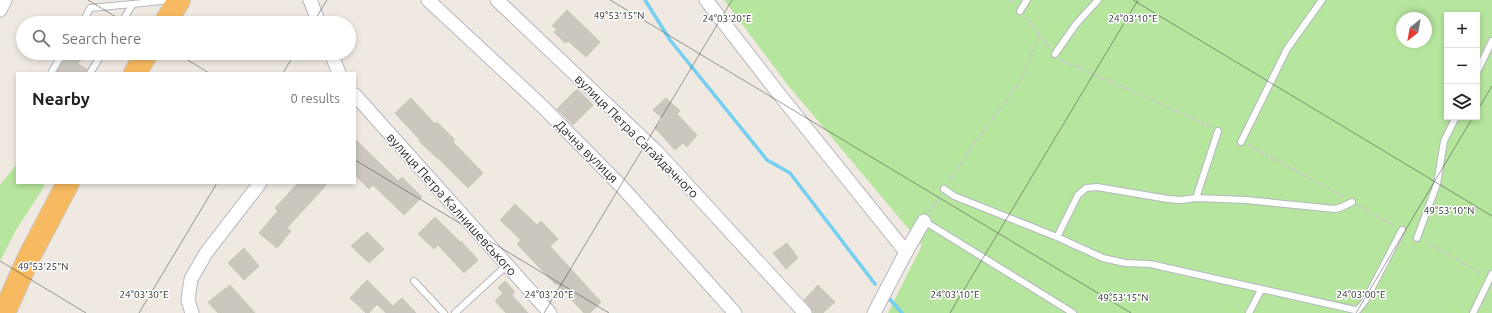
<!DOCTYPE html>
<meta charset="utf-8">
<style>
body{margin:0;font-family:Ubuntu,sans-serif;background:#f6f6f6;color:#202124}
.controls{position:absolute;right:12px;top:12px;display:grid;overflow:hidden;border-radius:0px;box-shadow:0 2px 6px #0003}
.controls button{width:36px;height:36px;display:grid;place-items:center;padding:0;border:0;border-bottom:1px solid #e0e0e0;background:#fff;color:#202124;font:20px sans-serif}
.compass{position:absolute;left:1396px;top:12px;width:36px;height:36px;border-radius:50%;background:#fff;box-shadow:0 2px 6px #0003;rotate:211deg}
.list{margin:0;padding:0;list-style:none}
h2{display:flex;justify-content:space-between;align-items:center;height:52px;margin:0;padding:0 16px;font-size:17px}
h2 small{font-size:13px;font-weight:400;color:#757577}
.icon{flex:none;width:22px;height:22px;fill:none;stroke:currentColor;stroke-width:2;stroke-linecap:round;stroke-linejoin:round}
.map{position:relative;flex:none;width:1492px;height:313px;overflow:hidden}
.search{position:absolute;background:#fff;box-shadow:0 2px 6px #0003;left:16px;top:16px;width:340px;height:44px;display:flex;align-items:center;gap:10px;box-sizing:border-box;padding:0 14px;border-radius:22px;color:#757577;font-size:15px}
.panel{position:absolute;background:#fff;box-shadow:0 2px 6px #0003;left:16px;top:72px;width:340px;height:112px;border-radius:0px}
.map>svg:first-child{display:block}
</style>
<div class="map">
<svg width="1492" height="313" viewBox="0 0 1492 313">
<rect width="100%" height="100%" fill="#efe9e1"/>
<!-- green -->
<g fill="#b6e59e" fill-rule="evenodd">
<path d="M724,0h768v313h-604l34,-68 -135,-161zM1447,15h30v102h-30zM1402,18h24v24h-24z"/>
<polygon points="16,165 17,183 45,183 42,190 16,230 0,261 0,185"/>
</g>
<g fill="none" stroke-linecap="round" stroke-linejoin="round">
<!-- stream -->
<g stroke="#75cff0" stroke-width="3.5">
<polyline points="645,0 670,40 767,160 790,173 875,284"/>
<polyline points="887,296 902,313"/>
</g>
</g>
<!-- building -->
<g fill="#cbc7bf" stroke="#cbc5ba">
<polygon points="567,10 600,42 586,57 568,41 565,43 554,32 557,29 552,26"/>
<polygon points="68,53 85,53 78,64 87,69 86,73 56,73"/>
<polygon points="577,89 593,105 573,125 557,109"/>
<polygon points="411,98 435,124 437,122 455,140 453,142 483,173 468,188 438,158 438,159 419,141 420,140 395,113"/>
<polygon points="666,98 680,111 677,114 697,135 687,147 683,143 675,150 655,128 663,119 653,110"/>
<polygon points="355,139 398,181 402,177 422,197 404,215 373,185 369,189 355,175"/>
<polygon points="298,183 328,183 287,228 291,231 277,248 259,233 278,211 275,208"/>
<polygon points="515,204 537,225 541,221 558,239 550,246 601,302 590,313 584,313 557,284 556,285 517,244 521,240 500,220"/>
<polygon points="435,217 460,242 461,241 478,260 464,273 438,245 434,249 418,234"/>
<polygon points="367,232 384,249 369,263 351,246"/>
<polygon points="787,243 798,258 786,269 773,253"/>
<polygon points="244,248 259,266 244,280 228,263"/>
<polygon points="367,280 393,306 402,298 416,313 386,313 377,304 369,313 366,313 350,298"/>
<polygon points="505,281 515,292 512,295 528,313 506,313 495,301 503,293 498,288"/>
<polygon points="230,285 255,313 218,313 208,302"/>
<polygon points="818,285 835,302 823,313 813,313 811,308 804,300"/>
</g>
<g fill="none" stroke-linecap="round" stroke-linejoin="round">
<!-- service casing -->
<g stroke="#b4b7c1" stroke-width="8">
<g id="service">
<polyline points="1020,11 1027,0"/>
<polyline points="84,20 90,8 133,4"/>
<polyline points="121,23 133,4 170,0"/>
<polyline points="1055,54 1076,24 1098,0"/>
<polyline points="1477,72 1492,41"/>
<polyline points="51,73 63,53"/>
<polyline points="90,73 102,54"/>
<polyline points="1241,142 1287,49 1322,0"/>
<polyline points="944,189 954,196 1057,237 1103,258 1125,263 1150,264 1355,310 1358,310 1365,301 1402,230"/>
<polyline points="1196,198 1218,131"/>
<polyline points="924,221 1073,313"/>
<polyline points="1057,237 1078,195 1086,188 1097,187 1168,199 1181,200 1196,198 1246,200 1335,209 1342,207 1352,202"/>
<polyline points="1417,238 1437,184 1444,141 1456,117"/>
<polyline points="414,281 444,313"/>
<polyline points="455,313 507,265"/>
<polyline points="1249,313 1261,290"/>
<polyline points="1473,313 1492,274"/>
</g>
</g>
<!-- minor casing -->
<g stroke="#b4b7c1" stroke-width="15">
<g id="minor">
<polyline points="310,0 319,23"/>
<polyline points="428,0 543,107 621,186 735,313"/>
<polyline points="497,0 657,152 805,313"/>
<polyline points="706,0 779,94 906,252"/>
<polyline points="0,10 5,0"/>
<polyline points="331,53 339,73"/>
<polyline points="355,95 550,313"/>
<polyline points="192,313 188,300 191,279 206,253 260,183"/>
<polyline points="874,313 906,252 924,221"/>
</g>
</g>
<!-- trunk casing -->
<g stroke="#c9c9c9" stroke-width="24">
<g id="trunk">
<polyline points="165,23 179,0"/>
<polyline points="135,73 147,53"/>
<polyline points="4,313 29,257 68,183"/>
</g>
</g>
<!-- path -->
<g stroke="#c9c9c9" stroke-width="2" stroke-dasharray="3 2" stroke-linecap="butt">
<polyline points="1011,0 1014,4"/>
<polyline points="1025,17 1050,48"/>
<polyline points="1060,60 1126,88 1211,127"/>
<polyline points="1248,145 1344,197"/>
<polyline points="949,182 973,145 1020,82 1040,35"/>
<polyline points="1358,205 1394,226"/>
<polyline points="930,212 940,195"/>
<polyline points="1425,242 1482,274"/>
</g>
<!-- service -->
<use href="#service" stroke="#fff" stroke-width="6"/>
<!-- minor -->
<use href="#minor" stroke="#fff" stroke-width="13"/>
<!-- trunk -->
<use href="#trunk" stroke="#f8ba60" stroke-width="22"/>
</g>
<!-- ticks -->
<path fill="none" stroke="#2e2e2e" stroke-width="1" stroke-opacity="0.45" d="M88,0l38,23M610,0l521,313M1133,0l359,216M313,23l14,-23M176,53l33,20M283,73l12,-20M1477,111l15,-25M355,160l254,153M0,261l86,52M139,313l78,-130M544,313l188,-313M950,313l188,-313M1356,313l117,-196"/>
<g text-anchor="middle" stroke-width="3" stroke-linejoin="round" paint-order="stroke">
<!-- street labels -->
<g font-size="13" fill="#2e2e2e" stroke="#fff">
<text transform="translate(637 136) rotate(45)" y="5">вулиця Петра Сагайдачного</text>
<text transform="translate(587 151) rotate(45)" y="5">Дачна вулиця</text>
<text transform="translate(452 204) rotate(48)" y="5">вулиця Петра Калнишевського</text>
</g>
</g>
<g font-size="10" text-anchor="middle" fill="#2e2e2e" stroke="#fff" stroke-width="3" stroke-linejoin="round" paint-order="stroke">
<text x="619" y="19">49°53'15"N</text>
<text x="1133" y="22">24°03'10"E</text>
<text x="727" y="22">24°03'20"E</text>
<text x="1449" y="214">49°53'10"N</text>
<text x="43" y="270">49°53'25"N</text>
<text x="144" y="298">24°03'30"E</text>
<text x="549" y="298">24°03'20"E</text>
<text x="955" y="298">24°03'10"E</text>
<text x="1361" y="298">24°03'00"E</text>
<text x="1123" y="301">49°53'15"N</text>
</g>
</svg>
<div class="controls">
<button>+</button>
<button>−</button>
<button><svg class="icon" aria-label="layers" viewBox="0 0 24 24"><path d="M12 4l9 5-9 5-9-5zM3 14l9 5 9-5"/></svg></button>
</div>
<svg class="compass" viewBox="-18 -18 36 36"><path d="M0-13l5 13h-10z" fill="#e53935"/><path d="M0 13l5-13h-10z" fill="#757577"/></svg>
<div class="search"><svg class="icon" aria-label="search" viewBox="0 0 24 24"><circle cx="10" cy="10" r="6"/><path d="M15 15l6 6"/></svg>Search here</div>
<section class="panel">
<h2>Nearby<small>0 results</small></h2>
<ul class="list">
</ul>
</section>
</div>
